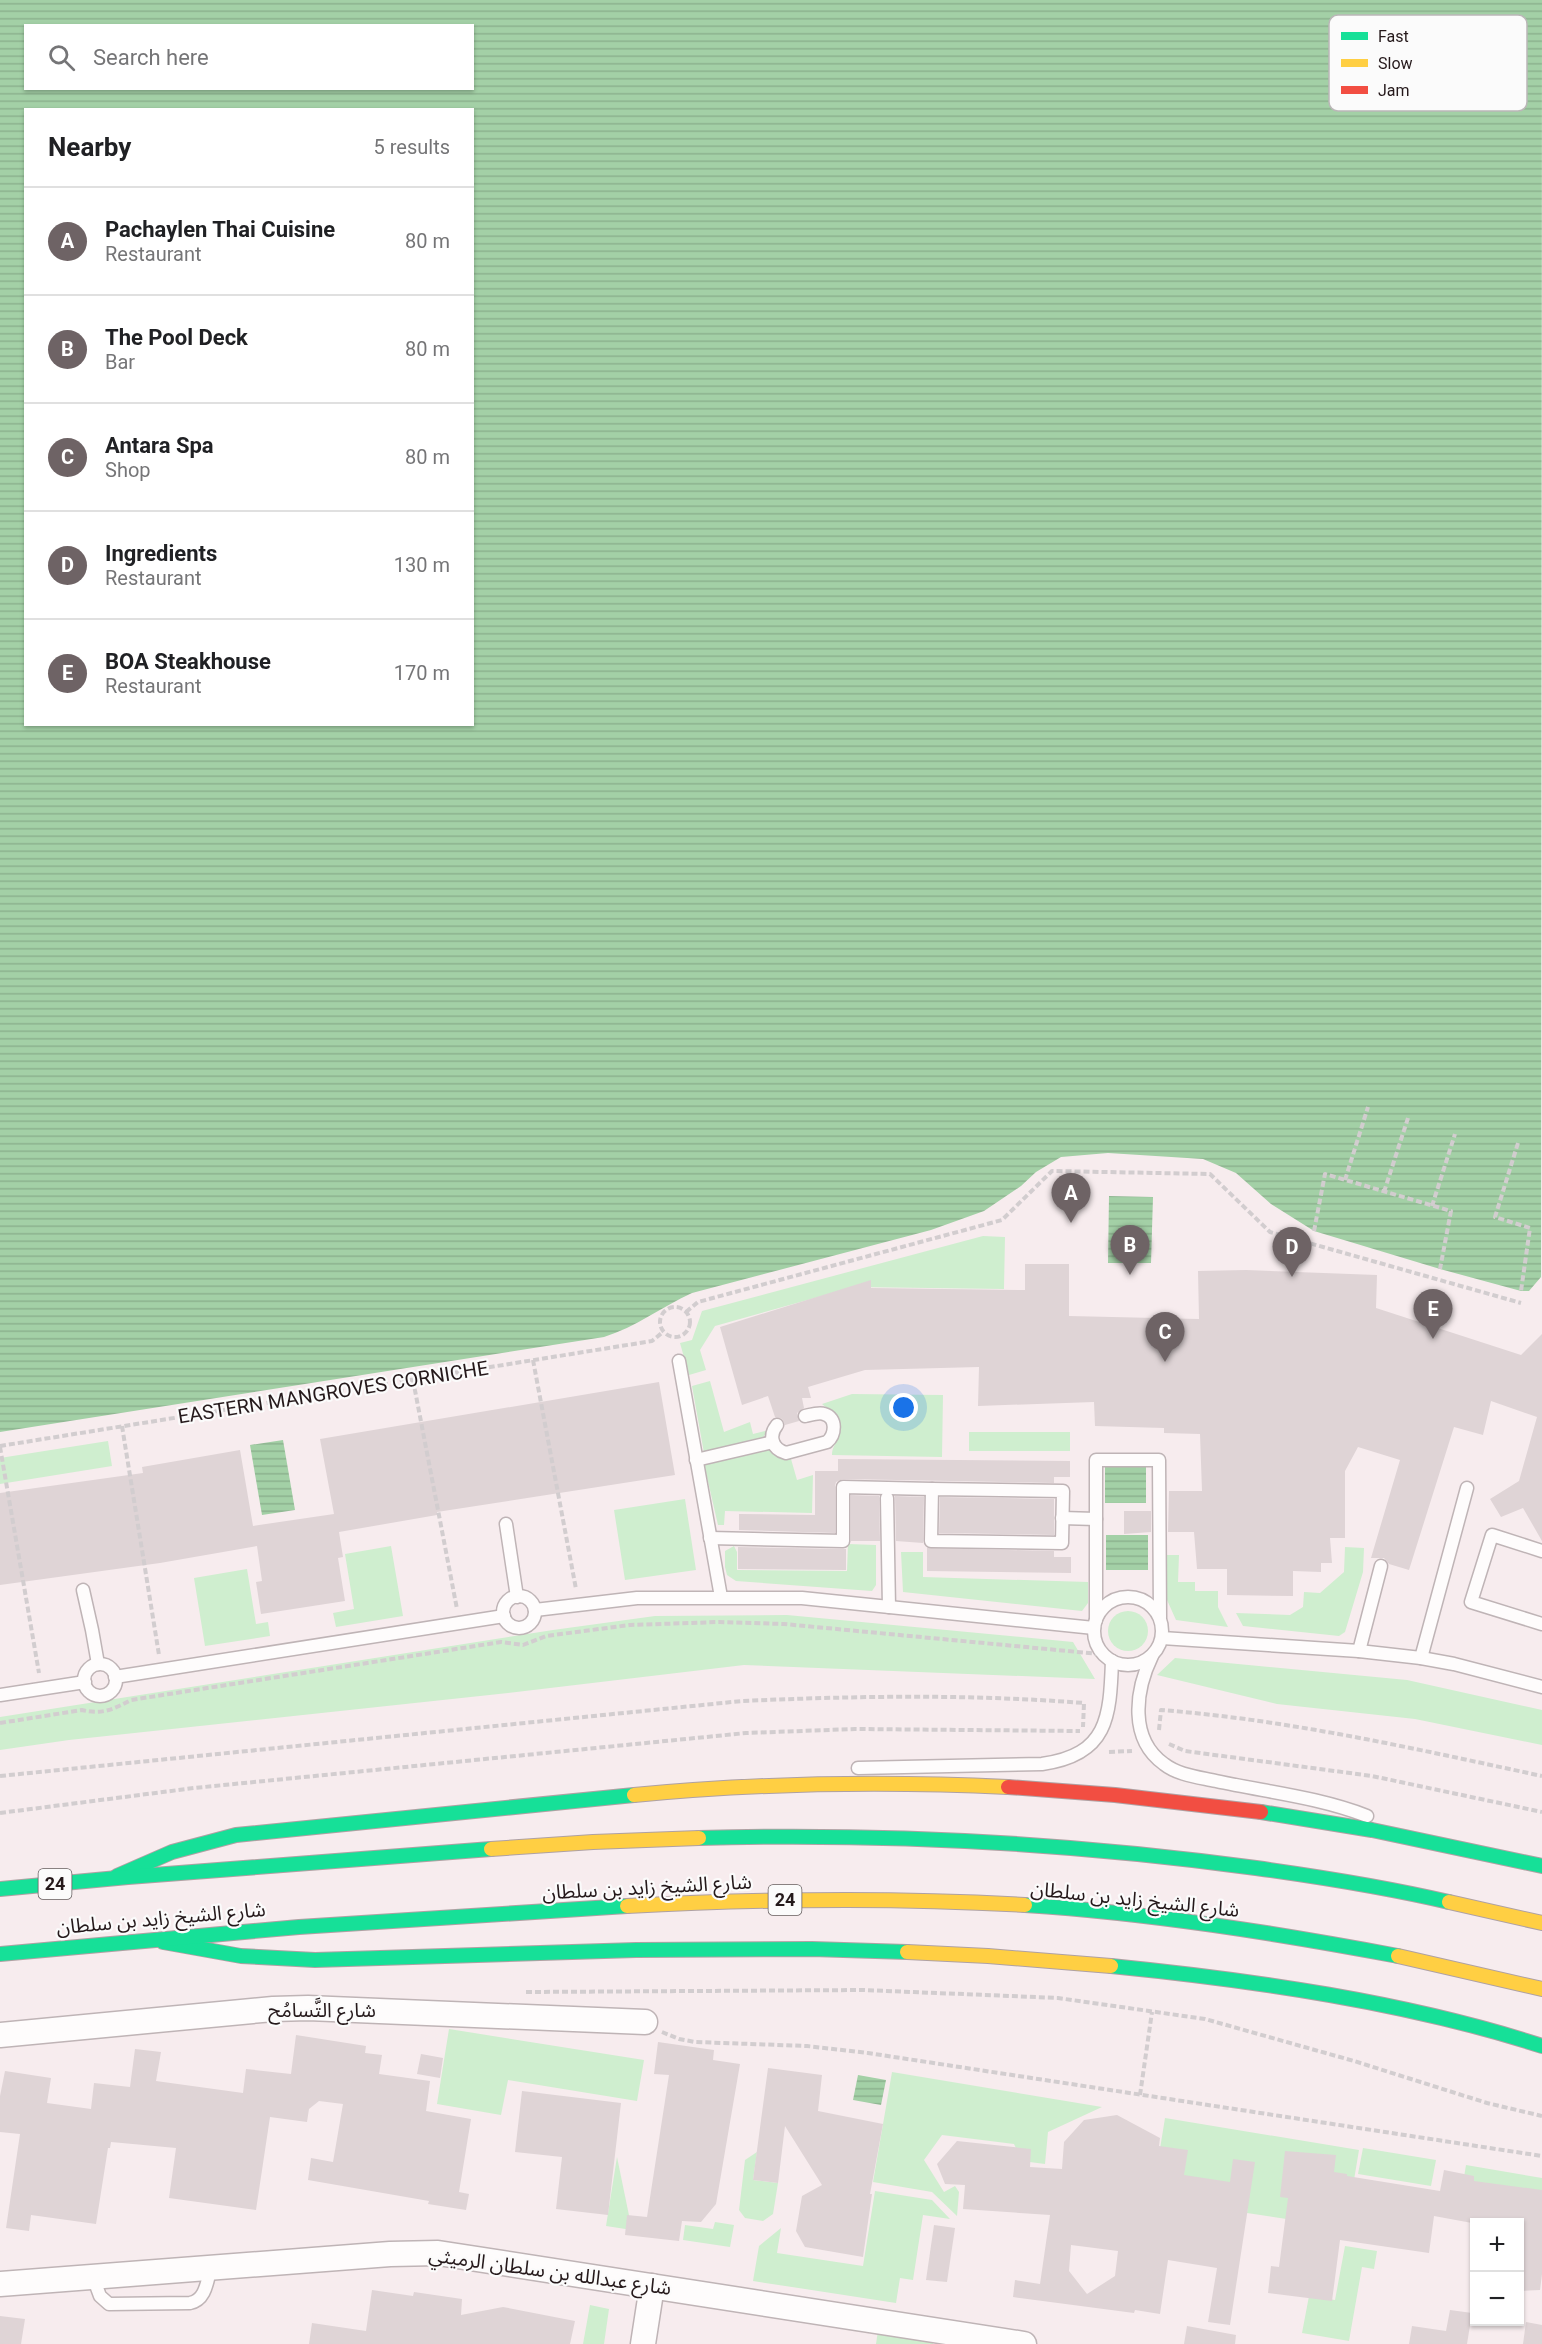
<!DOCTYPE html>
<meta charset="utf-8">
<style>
body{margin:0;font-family:Roboto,"Noto Sans Arabic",sans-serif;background:#f2f2f2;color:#202124}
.controls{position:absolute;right:18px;bottom:18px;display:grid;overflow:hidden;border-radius:0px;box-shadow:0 2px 4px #0004}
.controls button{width:54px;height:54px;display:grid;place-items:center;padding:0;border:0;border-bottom:2px solid #e0e0e0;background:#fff;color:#202124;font:30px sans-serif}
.you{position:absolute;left:904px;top:1408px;width:21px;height:21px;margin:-15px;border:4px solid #fff;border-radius:50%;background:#1a73e8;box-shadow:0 0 0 9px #1a73e833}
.badge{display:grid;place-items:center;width:39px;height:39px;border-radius:50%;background:#6e6365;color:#fff;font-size:20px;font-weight:700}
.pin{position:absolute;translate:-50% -50px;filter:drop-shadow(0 2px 3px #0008)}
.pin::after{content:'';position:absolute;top:32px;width:21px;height:18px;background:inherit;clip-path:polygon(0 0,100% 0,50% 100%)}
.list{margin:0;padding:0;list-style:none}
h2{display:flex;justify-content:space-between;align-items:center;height:78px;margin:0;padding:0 24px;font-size:26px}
h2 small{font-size:20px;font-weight:400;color:#757577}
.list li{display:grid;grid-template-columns:39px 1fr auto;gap:18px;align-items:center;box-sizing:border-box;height:108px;padding:0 24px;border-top:2px solid #e0e0e0}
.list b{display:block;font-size:22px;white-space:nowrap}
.list p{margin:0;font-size:20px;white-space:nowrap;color:#757577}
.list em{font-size:20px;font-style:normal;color:#757577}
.icon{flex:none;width:33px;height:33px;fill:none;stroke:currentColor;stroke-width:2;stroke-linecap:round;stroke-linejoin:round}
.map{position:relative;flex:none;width:1542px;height:2344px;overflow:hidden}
.search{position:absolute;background:#fff;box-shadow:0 2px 4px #0004;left:24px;top:24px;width:450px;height:66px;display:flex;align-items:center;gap:15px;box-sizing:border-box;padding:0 21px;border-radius:0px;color:#757577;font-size:22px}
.panel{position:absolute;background:#fff;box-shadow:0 2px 4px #0004;left:24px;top:108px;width:450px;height:618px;border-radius:0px}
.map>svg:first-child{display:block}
</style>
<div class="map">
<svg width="1542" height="2344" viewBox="0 0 1542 2344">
<defs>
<pattern id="water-rules" width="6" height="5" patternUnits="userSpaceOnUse" patternTransform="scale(1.5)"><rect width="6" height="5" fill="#a3d0a6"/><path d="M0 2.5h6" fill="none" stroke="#8cb28e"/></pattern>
</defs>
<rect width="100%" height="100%" fill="#f7ecee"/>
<!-- green -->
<g fill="#cfeecf">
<polygon points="983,1236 1005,1237 1004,1289 854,1287 715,1326 700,1350 706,1370 689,1375 680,1343 692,1340 702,1311"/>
<polygon points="710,1381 724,1432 750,1422 753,1434 769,1430 762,1438 704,1453 692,1386"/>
<path d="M852,1394l91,1 -1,62 -110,-2c0,-8 4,-11 6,-18 5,-14 -6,-25 -16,-33z"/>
<rect x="969" y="1432" width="101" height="19"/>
<polygon points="108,1441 112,1466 0,1484 0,1458"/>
<polygon points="767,1449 791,1459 797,1480 813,1475 812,1513 725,1511 724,1525 718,1525 704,1464"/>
<polygon points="685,1499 696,1570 625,1580 614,1510"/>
<polygon points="848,1544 876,1545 876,1585 872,1591 736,1581 727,1575 725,1567 725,1551 734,1546 737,1552 737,1570 847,1571"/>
<polygon points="391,1546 403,1616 336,1627 333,1613 354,1609 345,1554"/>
<polygon points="1345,1547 1364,1548 1363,1572 1345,1632 1339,1636 1243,1626 1236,1613 1290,1615 1303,1607 1304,1592 1320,1593 1344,1572"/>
<polygon points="901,1552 923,1552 923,1577 1088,1582 1088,1603 1082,1611 903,1592"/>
<polygon points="1167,1555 1179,1555 1178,1582 1195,1582 1195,1591 1218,1591 1218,1607 1228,1627 1176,1620 1167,1600"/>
<polygon points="247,1569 256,1624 268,1622 270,1636 205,1646 194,1578"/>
<circle cx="1128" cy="1631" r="20"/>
<polygon points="787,1615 1073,1642 1095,1679 744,1665 508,1693 69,1740 0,1750 0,1717 553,1630 655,1616"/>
<polygon points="1175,1658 1407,1680 1542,1710 1542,1745 1415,1719 1277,1704 1157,1675"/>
<polygon points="449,2029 644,2060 637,2101 508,2080 501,2115 437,2104"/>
<polygon points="892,2072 1102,2107 1048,2132 1045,2164 1022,2161 1014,2144 942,2135 924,2160 944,2192 955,2186 959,2192 957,2216 932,2192 873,2182"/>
<polygon points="1165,2118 1359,2150 1346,2228 1247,2213 1248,2204 1151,2204"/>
<polygon points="1363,2148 1436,2160 1431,2186 1358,2174"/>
<polygon points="757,2152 753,2180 778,2183 773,2214 763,2221 745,2218 739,2210 745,2160"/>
<polygon points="617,2157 632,2230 606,2226"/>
<polygon points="1466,2165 1542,2178 1542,2196 1463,2183"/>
<polygon points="875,2191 932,2200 950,2219 923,2215 913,2280 900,2278 896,2303 753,2281 759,2246 781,2228 777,2253 863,2266"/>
<polygon points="715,2222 734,2225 730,2247 683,2240 685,2225 713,2229"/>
<polygon points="1345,2246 1377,2251 1374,2269 1362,2267 1349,2341 1302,2333 1309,2296 1335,2300"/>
<polygon points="590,2305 609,2309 604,2344 583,2344"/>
<polygon points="879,2324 932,2340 933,2344 876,2344"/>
</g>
<!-- water -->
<g fill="url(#water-rules)" fill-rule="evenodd">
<path d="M0,0h1542l-1,1277 -12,14h-8l-81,-22 -126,-38 -43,-27 -35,-31 -33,-14 -95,-6 -47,4 -25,15 -15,14 -37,25 -53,19 -239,63c-31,14 -56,34 -88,44l-604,95zM26,26h446v62h-446zM26,110h446v614h-446z"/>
<polygon points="1109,1196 1153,1197 1151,1263 1108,1263"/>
<polygon points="283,1440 295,1510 262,1515 250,1445"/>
<rect x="1105" y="1467" width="41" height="36"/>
<rect x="1106" y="1535" width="42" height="35"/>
<polygon points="858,2075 886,2080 881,2105 853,2100"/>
</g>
<!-- building -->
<g fill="#dfd4d6" fill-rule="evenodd">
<polygon points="1025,1264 1069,1264 1069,1316 1199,1319 1198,1271 1246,1270 1377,1275 1376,1308 1521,1355 1542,1334 1542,1541 1523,1508 1501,1517 1490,1499 1519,1481 1537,1417 1491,1401 1483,1435 1454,1427 1409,1570 1389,1564 1384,1558 1371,1558 1400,1460 1358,1447 1345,1471 1345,1538 1330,1538 1332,1563 1321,1563 1321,1572 1293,1571 1293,1596 1227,1595 1227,1569 1197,1569 1194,1532 1168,1532 1169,1491 1202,1491 1200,1434 1164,1433 1164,1428 1095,1426 1094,1402 978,1406 979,1367 865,1370 808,1387 811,1398 802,1398 804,1408 797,1413 799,1421 785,1425 782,1419 775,1417 768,1396 742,1405 720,1327 871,1280 871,1288 1025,1290"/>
<polygon points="659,1382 675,1475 437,1512 437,1515 339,1532 343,1557 338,1558 345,1601 261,1614 256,1582 262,1581 257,1546 160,1563 0,1585 0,1493 143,1473 142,1467 240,1450 253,1526 334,1514 320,1439"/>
<polygon points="838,1459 1070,1461 1070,1477 1054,1477 1054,1483 843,1479 836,1482 835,1486 835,1533 739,1530 739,1514 815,1515 815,1471 838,1471"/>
<polygon points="851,1495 879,1496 880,1541 851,1541"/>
<polygon points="895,1496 924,1497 923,1543 896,1541"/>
<polygon points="940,1497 1054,1499 1054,1535 939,1533"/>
<polygon points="1124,1511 1151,1511 1151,1532 1124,1534"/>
<polygon points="738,1547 846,1549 846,1570 738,1569"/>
<polygon points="927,1548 1054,1551 1054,1557 1071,1557 1071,1573 927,1571"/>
<polygon points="296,2035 366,2046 365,2053 382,2055 379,2074 430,2081 426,2111 471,2119 459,2192 469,2194 466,2210 428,2204 429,2201 308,2180 311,2158 333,2162 343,2104 319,2101 309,2109 307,2122 270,2117 256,2210 169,2198 176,2148 111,2142 110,2148 108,2148 96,2224 31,2215 29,2231 6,2228 20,2134 0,2132 0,2096 5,2071 51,2078 47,2103 91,2109 94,2083 130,2087 135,2049 161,2052 156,2081 243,2093 246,2069 291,2074"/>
<polygon points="658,2042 714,2050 713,2060 740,2064 716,2204 701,2222 682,2221 679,2241 625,2235 627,2215 647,2217 669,2075 654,2074"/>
<polygon points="421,2054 443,2058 440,2078 417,2074"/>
<polygon points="768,2068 822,2075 818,2111 883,2124 870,2194 872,2194 863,2257 805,2247 796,2231 802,2196 822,2185 785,2126 778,2183 753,2180"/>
<polygon points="522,2091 621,2103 608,2215 556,2209 562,2157 515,2152"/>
<path d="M1117,2115l43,23 -1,8 29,4 -4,25 46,7 3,-23 22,3 -25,163 -22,-3 9,-54 -49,-8 -8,54 -25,-4 -1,3 -121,-16 2,-17 25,4 10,-69 -87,-6 2,-24 -20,-1 -8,-20 20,-23 74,8 -1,18 32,2 2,-27 20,-22zM1071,2245l47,6 -3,25 -28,18 -18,-23z"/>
<polygon points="1285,2151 1336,2155 1334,2172 1347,2174 1347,2176 1440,2191 1444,2170 1474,2176 1474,2181 1542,2190 1542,2274 1540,2290 1520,2291 1520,2223 1472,2223 1434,2216 1429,2253 1340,2240 1332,2301 1268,2293 1271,2266 1279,2267 1288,2198 1280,2197"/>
<polygon points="934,2225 955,2228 947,2282 926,2280"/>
<polygon points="372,2290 413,2296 414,2292 462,2299 461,2315 503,2307 575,2321 570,2344 309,2344 312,2323 366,2331"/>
<polygon points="1450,2310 1472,2313 1467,2344 1409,2344 1412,2326 1446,2331"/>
<polygon points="0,2316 25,2319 21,2344 0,2344"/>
<polygon points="1526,2322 1542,2325 1542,2344 1523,2344"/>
<polygon points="1187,2326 1236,2335 1235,2344 1184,2344"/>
</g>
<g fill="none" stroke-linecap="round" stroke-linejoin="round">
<!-- lane casing -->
<g stroke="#bfb4b6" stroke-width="15">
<g id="lane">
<polyline points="679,1361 721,1597"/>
<path d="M777,1425c-9,11 -5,24 9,28l41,-11c8,-7 11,-24 -3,-28 -5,-2 -14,1 -19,2"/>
<polyline points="696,1460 773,1442"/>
<polygon points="932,1489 1063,1491 1062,1543 931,1541"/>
<polyline points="887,1498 889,1607"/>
<polyline points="1062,1518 1096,1519"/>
<polyline points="506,1524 517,1597"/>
<polyline points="710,1538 843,1541 843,1487 932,1489"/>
<polyline points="1542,1551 1492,1535 1471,1602 1542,1624"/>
<polyline points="83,1590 92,1630 98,1664"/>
<circle cx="519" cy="1612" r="16"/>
<circle cx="1128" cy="1631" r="34"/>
<polyline points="535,1610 637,1598 802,1598 1094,1628"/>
<polyline points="1096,1620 1096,1460 1159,1460 1160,1617"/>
<polyline points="1162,1638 1359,1651 1421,1658 1454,1664 1542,1687"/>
<polyline points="1359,1651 1381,1566"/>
<path d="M1152,1656c-17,35 -23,83 12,108 14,11 34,13 52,17 50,11 102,16 151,35"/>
<polyline points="1421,1658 1467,1488"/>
<circle cx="100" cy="1680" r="16"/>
<polyline points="115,1677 504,1616"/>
<polyline points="0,1695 85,1682"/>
<path d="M858,1768l184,-4c66,-9 68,-47 70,-103"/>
<path d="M93,2277l7,19 9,8 81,-1c16,-3 17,-22 21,-36"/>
</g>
</g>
<!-- street casing -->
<g stroke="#bfb4b6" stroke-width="27">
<g id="street">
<polyline points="0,2035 273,2009 308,2008 645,2022"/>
<polyline points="0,2284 390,2254 438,2253 1024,2344"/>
<polyline points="643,2344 652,2286"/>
</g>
</g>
<!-- fast casing -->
<g stroke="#afa1a3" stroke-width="16">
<g id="fast">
<polyline points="1261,1812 1372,1830 1542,1866"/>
<path d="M699,1838c186,-5 373,5 557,30 65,9 129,19 193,34"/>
<polyline points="117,1876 172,1852 236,1835 634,1795"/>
<polyline points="0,1889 128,1877 491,1849"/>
<path d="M1025,1905c125,8 250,28 373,51"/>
<polyline points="163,1942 241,1956 315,1960 636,1950 812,1949 907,1952"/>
<polyline points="0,1954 299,1927 627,1906"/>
<path d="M1111,1966c141,14 296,36 431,80"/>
</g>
</g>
<!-- slow casing -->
<g stroke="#afa1a3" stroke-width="16">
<g id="slow">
<path d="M634,1795c125,-12 249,-14 374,-8"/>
<polyline points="491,1849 593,1842 699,1838"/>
<polyline points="1449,1902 1542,1923"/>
<path d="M627,1906c133,-7 265,-9 398,-1"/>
<polyline points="907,1952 988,1956 1111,1966"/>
<polyline points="1398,1956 1542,1989"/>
</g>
</g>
<!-- jam casing -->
<g stroke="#afa1a3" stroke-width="16">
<polyline id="jam" points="1008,1787 1115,1795 1261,1812"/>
</g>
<!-- path -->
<g stroke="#d2cdcf" stroke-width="4" stroke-dasharray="6 3" stroke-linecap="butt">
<polyline points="1518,1143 1495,1217 1530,1228 1521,1291"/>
<polyline points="1345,1180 1368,1107"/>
<polyline points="1384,1192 1408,1118"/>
<polyline points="1432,1206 1455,1134"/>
<polyline points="1314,1231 1325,1174 1451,1211 1440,1269"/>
<circle cx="675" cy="1322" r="15"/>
<polyline points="686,1312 698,1302 1002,1220 1052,1171 1210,1174 1270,1232 1521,1303"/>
<polyline points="533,1360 576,1589"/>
<polyline points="413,1380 457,1609"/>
<polyline points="122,1426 159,1655"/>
<polyline points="0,1446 652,1341 663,1332"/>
<polyline points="0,1447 39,1673"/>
<path d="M0,1723l82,-13c20,5 32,-1 49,-10l370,-58 22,3 23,-9 84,-11 89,-3 65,2 315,30"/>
<path d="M1159,1730l2,-20c129,10 255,39 381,66"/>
<polyline points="1169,1744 1185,1751 1372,1776 1542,1812"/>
<polyline points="1109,1752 1132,1751"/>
<path d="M0,1776l742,-75c114,-5 228,-7 342,2l-1,24"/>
<polyline points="0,1813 194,1788 746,1733 855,1729 1080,1731"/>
<polyline points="526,1992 864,1990 1058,1998 1205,2019 1354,2061 1487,2103 1542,2116"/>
<polyline points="662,2032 679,2039 695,2042 807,2046 868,2053 1542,2156"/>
<polyline points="1140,2095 1152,2012"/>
</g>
<!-- lane -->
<use href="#lane" stroke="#fefcfc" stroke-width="12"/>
<!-- street -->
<use href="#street" stroke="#fefcfc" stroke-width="24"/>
<!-- fast -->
<use href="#fast" stroke="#16e098" stroke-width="14"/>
<!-- slow -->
<use href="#slow" stroke="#ffcf43" stroke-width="14"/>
<!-- jam -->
<use href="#jam" stroke="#f24e42" stroke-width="14"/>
</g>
<g text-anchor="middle" stroke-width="4.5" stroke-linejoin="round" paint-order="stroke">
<!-- shield labels -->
<g fill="#fbfbfb" stroke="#655d5e" stroke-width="1.5">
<rect x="38.5" y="1869" width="33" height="30" rx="4.5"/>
<rect x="768.5" y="1885" width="33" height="30" rx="4.5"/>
</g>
<g font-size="18" font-weight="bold" fill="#25191b">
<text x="55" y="1890">24</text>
<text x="785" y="1906">24</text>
</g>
<!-- street labels -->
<g font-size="20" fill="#25191b" stroke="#fbfbfb">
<text transform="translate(333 1392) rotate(-9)" y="7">EASTERN MANGROVES CORNICHE</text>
<text transform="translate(647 1887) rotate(-3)" y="7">شارع الشيخ زايد بن سلطان</text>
<text transform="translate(1135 1899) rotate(6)" y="7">شارع الشيخ زايد بن سلطان</text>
<text transform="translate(161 1918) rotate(-5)" y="7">شارع الشيخ زايد بن سلطان</text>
<text x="322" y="2017">شارع التَّسامُح</text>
<text transform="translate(550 2271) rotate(8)" y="7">شارع عبدالله بن سلطان الرميثي</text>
</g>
</g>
<!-- legend -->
<rect x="1329" y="15" width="198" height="96" rx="9" fill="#fbfbfb" stroke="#bbb7b8" stroke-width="1.5"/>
<rect x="1341" y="32" width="27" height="8" fill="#16e098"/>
<rect x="1341" y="59" width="27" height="8" fill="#ffcf43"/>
<rect x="1341" y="86" width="27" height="8" fill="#f24e42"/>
<g font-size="16" fill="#25191b">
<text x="1378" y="42">Fast</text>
<text x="1378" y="69">Slow</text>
<text x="1378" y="96">Jam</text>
</g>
</svg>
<div class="controls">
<button>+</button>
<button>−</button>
</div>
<div class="you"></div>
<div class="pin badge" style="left:1071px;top:1223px">A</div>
<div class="pin badge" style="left:1130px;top:1275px">B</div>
<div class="pin badge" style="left:1165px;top:1362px">C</div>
<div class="pin badge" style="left:1292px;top:1277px">D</div>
<div class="pin badge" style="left:1433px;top:1339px">E</div>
<div class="search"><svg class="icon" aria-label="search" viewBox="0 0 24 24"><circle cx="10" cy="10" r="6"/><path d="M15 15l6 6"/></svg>Search here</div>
<section class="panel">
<h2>Nearby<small>5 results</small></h2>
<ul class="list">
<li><span class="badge">A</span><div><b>Pachaylen Thai Cuisine</b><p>Restaurant</p></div><em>80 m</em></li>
<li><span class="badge">B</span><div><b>The Pool Deck</b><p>Bar</p></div><em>80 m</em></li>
<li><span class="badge">C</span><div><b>Antara Spa</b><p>Shop</p></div><em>80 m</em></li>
<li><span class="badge">D</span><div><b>Ingredients</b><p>Restaurant</p></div><em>130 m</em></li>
<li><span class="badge">E</span><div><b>BOA Steakhouse</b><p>Restaurant</p></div><em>170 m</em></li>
</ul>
</section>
</div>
